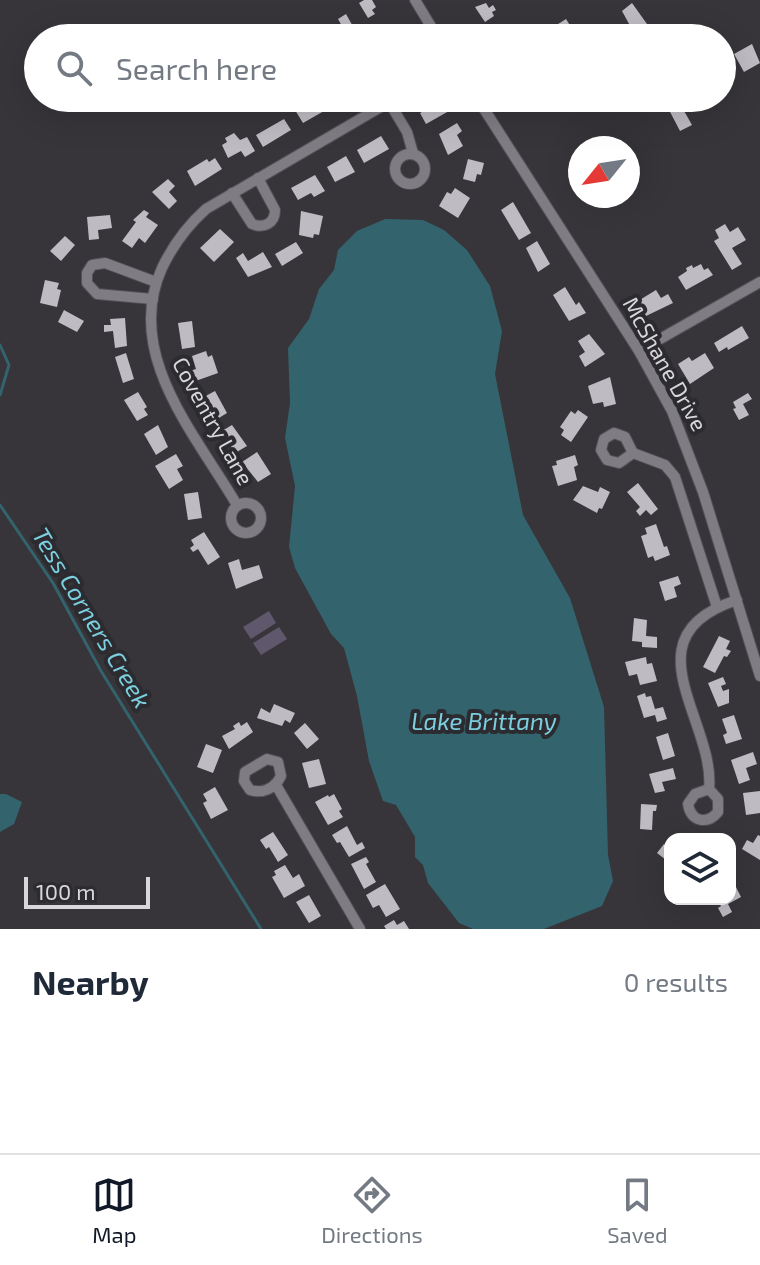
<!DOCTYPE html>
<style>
body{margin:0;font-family:"Exo 2",sans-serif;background:#f6f6f7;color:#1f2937}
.controls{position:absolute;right:24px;bottom:24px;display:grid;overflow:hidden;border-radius:16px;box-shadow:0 8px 32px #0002}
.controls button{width:72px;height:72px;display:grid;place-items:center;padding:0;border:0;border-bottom:2px solid #e0e1e3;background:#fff;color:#1f2937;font:40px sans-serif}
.compass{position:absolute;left:568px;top:136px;width:72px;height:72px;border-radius:50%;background:#fff;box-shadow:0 8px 32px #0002;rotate:240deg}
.scale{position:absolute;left:24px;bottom:20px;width:126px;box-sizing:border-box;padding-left:8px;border:4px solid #d8d7db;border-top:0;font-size:22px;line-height:28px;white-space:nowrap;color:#d8d7db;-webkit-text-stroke:6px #2c2b30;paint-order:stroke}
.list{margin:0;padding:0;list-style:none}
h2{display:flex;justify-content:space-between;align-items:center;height:104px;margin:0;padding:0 32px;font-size:34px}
h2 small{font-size:26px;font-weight:400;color:#747a83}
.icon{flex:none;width:44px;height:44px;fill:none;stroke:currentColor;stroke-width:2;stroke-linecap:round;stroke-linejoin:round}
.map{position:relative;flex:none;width:760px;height:929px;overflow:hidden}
.search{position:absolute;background:#fff;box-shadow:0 8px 32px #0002;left:24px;right:24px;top:24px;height:88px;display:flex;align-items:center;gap:20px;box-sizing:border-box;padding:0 28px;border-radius:44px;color:#747a83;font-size:30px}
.sheet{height:224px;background:#fff}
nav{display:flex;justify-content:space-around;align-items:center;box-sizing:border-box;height:112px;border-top:2px solid #e0e1e3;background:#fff;font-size:22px;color:#747a83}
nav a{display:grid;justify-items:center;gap:4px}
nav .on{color:#111827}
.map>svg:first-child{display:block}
</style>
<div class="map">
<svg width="760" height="929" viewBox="0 0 760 929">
<rect width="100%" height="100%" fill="#37353a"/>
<!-- green -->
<g fill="#5f586d">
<polygon points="269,611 276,623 251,639 243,627"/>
<polygon points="279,627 287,639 261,655 253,643"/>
</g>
<!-- water -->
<g fill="#33636c">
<polygon points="385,219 423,220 444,230 467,250 490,286 502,331 495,374 523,515 570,598 604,707 608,855 613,881 602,906 544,929 473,929 459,923 428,883 423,865 415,857 415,837 396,805 383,801 369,761 357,696 344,648 331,634 295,568 289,547 295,486 285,438 290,403 288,348 309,319 319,289 334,270 338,250 357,231"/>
<polygon points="0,794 6,794 22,802 14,824 0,832"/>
</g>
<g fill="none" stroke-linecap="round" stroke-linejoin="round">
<!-- stream -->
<g stroke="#33636c" stroke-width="3">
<polyline points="0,345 9,365 0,395"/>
<polyline points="0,505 53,583 101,671 261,929"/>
</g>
</g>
<!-- building -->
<g fill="#bebcc2">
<polygon points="364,0 372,0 376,7 372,10 375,14 368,18 359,3"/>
<polygon points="486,3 489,8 493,5 496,10 492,12 494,16 485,22 475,7"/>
<polygon points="632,3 647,24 634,33 622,11"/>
<polygon points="346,14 355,30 347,35 338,19"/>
<polygon points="566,19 571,27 560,34 555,26"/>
<polygon points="677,26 684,38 660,38 671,32 669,30"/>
<polygon points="752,44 760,63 744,72 734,54"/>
<polygon points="305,98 316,98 324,111 303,123 295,110 308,103"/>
<polygon points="444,100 449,111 426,124 420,113"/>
<polygon points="679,102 692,125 680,131 668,108"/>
<polygon points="284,119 291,130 263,147 256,135"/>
<polygon points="457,123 462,131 457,135 463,146 448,155 439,134"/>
<polygon points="234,133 240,140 247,137 255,151 245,157 241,151 228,158 222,145 227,142 225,138"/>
<polygon points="381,136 389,149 364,163 357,150"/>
<polygon points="346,156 355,172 335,182 327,167"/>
<polygon points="215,158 222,169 195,186 187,171 207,159 209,162"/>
<polygon points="468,159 484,163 481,175 477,174 475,182 463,179"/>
<polygon points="315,175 325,191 314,197 311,193 298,200 291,188"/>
<polygon points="168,179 175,186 169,192 177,201 169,209 152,192"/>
<polygon points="455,188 470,198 458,218 439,206 447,192 451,194"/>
<polygon points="513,202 531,233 519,240 501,210"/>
<polygon points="144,210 149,213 146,217 158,225 145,243 139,238 132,248 122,241 136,222 133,220"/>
<polygon points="301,211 323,216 319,235 314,234 313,238 299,235"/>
<polygon points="110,215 112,228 98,230 99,239 89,240 87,217"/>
<polygon points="725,224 730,232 738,227 746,240 732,248 742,264 732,270 714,241 719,238 715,230"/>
<polygon points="220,229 234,242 214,262 200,248"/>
<polygon points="65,236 75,245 61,261 50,251"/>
<polygon points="537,241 550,264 538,272 526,248"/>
<polygon points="296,242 303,253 282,266 275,254"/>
<polygon points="263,252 272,267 248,277 236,258 243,253 248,261"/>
<polygon points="701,264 704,270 708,268 713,275 686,290 678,277 687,271 686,268 692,265 693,268"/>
<polygon points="45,280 59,283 57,289 61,290 57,307 40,303"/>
<polygon points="565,287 576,305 579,302 586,313 569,321 553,295"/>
<polygon points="656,290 661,298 668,294 673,303 646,316 638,301"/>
<polygon points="64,310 84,321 77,332 58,322"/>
<polygon points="125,318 127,346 115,348 113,331 104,332 104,325 111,325 110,319"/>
<polygon points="192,321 195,347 182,349 178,323"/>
<polygon points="742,326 749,338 728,350 727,347 719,352 714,343"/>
<polygon points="589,334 605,354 585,367 579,356 585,352 578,341"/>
<polygon points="206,351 208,357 212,355 218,373 190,383 187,372 196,369 192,356"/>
<polygon points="126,353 134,379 123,383 115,357"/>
<polygon points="705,353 714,368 690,384 678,364 689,357 692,361"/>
<polygon points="610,377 616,404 604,407 603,402 593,404 588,386"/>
<polygon points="215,391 227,413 214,421 202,398"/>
<polygon points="138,392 147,407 144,409 148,415 137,421 124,400"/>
<polygon points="748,393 752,399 743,404 749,415 739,420 733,409 736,408 733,402"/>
<polygon points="578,410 588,417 571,442 561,435 564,430 560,427 571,411 575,414"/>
<polygon points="158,425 168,447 156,455 144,434"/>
<polygon points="232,425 247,446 235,453 222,431"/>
<polygon points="257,452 271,474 258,482 242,462"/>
<polygon points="176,454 183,466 177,469 183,480 169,489 155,466"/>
<polygon points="575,455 578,465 574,467 577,480 558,486 552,466 557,465 556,461"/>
<polygon points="638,483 658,509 651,515 646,510 640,516 636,511 640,507 627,492"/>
<polygon points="583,486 598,492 600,487 610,492 602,509 599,508 597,513 573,500"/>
<polygon points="198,492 202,518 188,520 184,494"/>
<polygon points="656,524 664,547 667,546 670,555 655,561 653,556 648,558 641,536 647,534 645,528"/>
<polygon points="204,532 220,557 208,565 198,549 193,552 190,548 194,545 191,540"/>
<polygon points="239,559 242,570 259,565 263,578 236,589 228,563"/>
<polygon points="678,576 681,584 674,587 677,597 665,601 659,582"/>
<polygon points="634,618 647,620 646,636 657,637 657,648 642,647 642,642 632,641"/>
<polygon points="719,636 730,641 726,649 731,651 727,657 724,656 715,673 703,667"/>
<polygon points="646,657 647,664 652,663 657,681 640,685 637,674 629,676 625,662"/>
<polygon points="723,677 726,684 721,686 723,691 729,689 729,703 718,707 708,683"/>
<polygon points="645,693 646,697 651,696 655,709 663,707 667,719 657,722 655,715 644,718 637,696"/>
<polygon points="274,704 295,713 290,723 285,720 282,726 257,718 261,708 270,713"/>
<polygon points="734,715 742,739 726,744 723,735 727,733 722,719"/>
<polygon points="239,722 241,726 247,722 253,732 229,749 222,736 235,729 233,726"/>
<polygon points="305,723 319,739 307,749 294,733"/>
<polygon points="668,733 675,756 663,760 656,737"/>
<polygon points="206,744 222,750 213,773 197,767"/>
<polygon points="753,752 757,764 746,768 750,780 739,784 731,760"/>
<polygon points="319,759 326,784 309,788 302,763"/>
<polygon points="673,768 676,779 662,782 665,791 655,793 649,774"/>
<polygon points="215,787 228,810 211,819 203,803 207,801 203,794"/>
<polygon points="760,791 760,813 746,815 743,793"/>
<polygon points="334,794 342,809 339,811 343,817 328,825 315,802 328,795 329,797"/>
<polygon points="641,804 657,805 656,811 653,811 652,830 640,829"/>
<polygon points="347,826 357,845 362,842 365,848 349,857 340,842 337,843 332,835"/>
<polygon points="273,832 288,855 278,862 269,847 266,849 260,840"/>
<polygon points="758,835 760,836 760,860 742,849 747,840 753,843"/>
<polygon points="664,844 670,849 670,863 657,853"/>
<polygon points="366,857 369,862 366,864 376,882 364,889 351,864"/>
<polygon points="285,865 293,878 299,874 305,886 284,898 272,877 276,875 274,871"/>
<polygon points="385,884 400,909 386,917 379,905 373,908 366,895"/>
<polygon points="736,887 741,897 728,904 732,912 723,917 718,908 721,906 718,901 730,899 730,891"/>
<polygon points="309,895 321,916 309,923 296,902"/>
<polygon points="394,920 397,925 404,921 409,929 386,929 384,926"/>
</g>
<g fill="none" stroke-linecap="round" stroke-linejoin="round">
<!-- minor casing -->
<g stroke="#525155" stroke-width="12">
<g id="minor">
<polyline points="415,0 438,38"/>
<polyline points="477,98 639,351 672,411 703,492 760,676"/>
<polyline points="389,102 407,132 413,153"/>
<circle cx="410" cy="169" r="15"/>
<path d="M232,193l20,31c12,5 23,-1 23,-14l-17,-32"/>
<polyline points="153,299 97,294 87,283 87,273 92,265 105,263 156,282"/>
<polyline points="639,351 760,282"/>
<polygon points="614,433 625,437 633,453 619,463 607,460 601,450 604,439"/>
<polyline points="633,453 665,465 675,477 717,607"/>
<circle cx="246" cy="518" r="15"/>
<path d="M237,505c-41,-70 -114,-151 -75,-237 11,-23 25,-42 44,-59l190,-111"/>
<path d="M267,759l11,3 3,14c-6,12 -17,18 -31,14l-6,-9 1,-9z"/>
<polyline points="276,785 360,929"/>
<path d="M709,789c7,-67 -84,-153 28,-189"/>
<path d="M709,789l9,10v13c-11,13 -27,10 -30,-8l7,-10z"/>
</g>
</g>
<!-- minor -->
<use href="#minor" stroke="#7f7d83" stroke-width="10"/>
</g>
<g text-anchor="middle" stroke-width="8" stroke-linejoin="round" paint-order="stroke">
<!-- street labels -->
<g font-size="22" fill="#d8d7db" stroke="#2c2b30">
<text transform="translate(665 364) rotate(61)" y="8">McShane Drive</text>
<text transform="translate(213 421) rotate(61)" y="8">Coventry Lane</text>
</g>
<!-- water labels -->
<g font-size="24" font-style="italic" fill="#7ccfdf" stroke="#2c2b30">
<text transform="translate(91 618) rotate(59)" y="8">Tess Corners Creek</text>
<text x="484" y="730">Lake Brittany</text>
</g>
</g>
</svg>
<div class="controls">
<button><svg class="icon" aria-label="layers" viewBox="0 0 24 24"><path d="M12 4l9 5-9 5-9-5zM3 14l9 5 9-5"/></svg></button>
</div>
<svg class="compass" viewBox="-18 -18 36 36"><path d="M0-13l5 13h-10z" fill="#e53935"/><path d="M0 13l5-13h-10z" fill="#747a83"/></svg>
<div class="scale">100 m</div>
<div class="search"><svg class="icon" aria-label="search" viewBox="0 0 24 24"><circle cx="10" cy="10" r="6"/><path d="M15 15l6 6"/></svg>Search here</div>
</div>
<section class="sheet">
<h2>Nearby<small>0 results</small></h2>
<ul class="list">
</ul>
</section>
<nav>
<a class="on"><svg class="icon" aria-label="map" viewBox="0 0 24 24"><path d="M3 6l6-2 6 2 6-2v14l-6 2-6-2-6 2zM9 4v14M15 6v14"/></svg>Map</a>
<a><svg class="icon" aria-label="directions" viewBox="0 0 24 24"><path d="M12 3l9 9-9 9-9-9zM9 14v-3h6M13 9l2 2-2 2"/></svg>Directions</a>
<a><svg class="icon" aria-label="saved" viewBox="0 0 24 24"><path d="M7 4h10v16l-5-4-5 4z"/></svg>Saved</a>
</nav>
